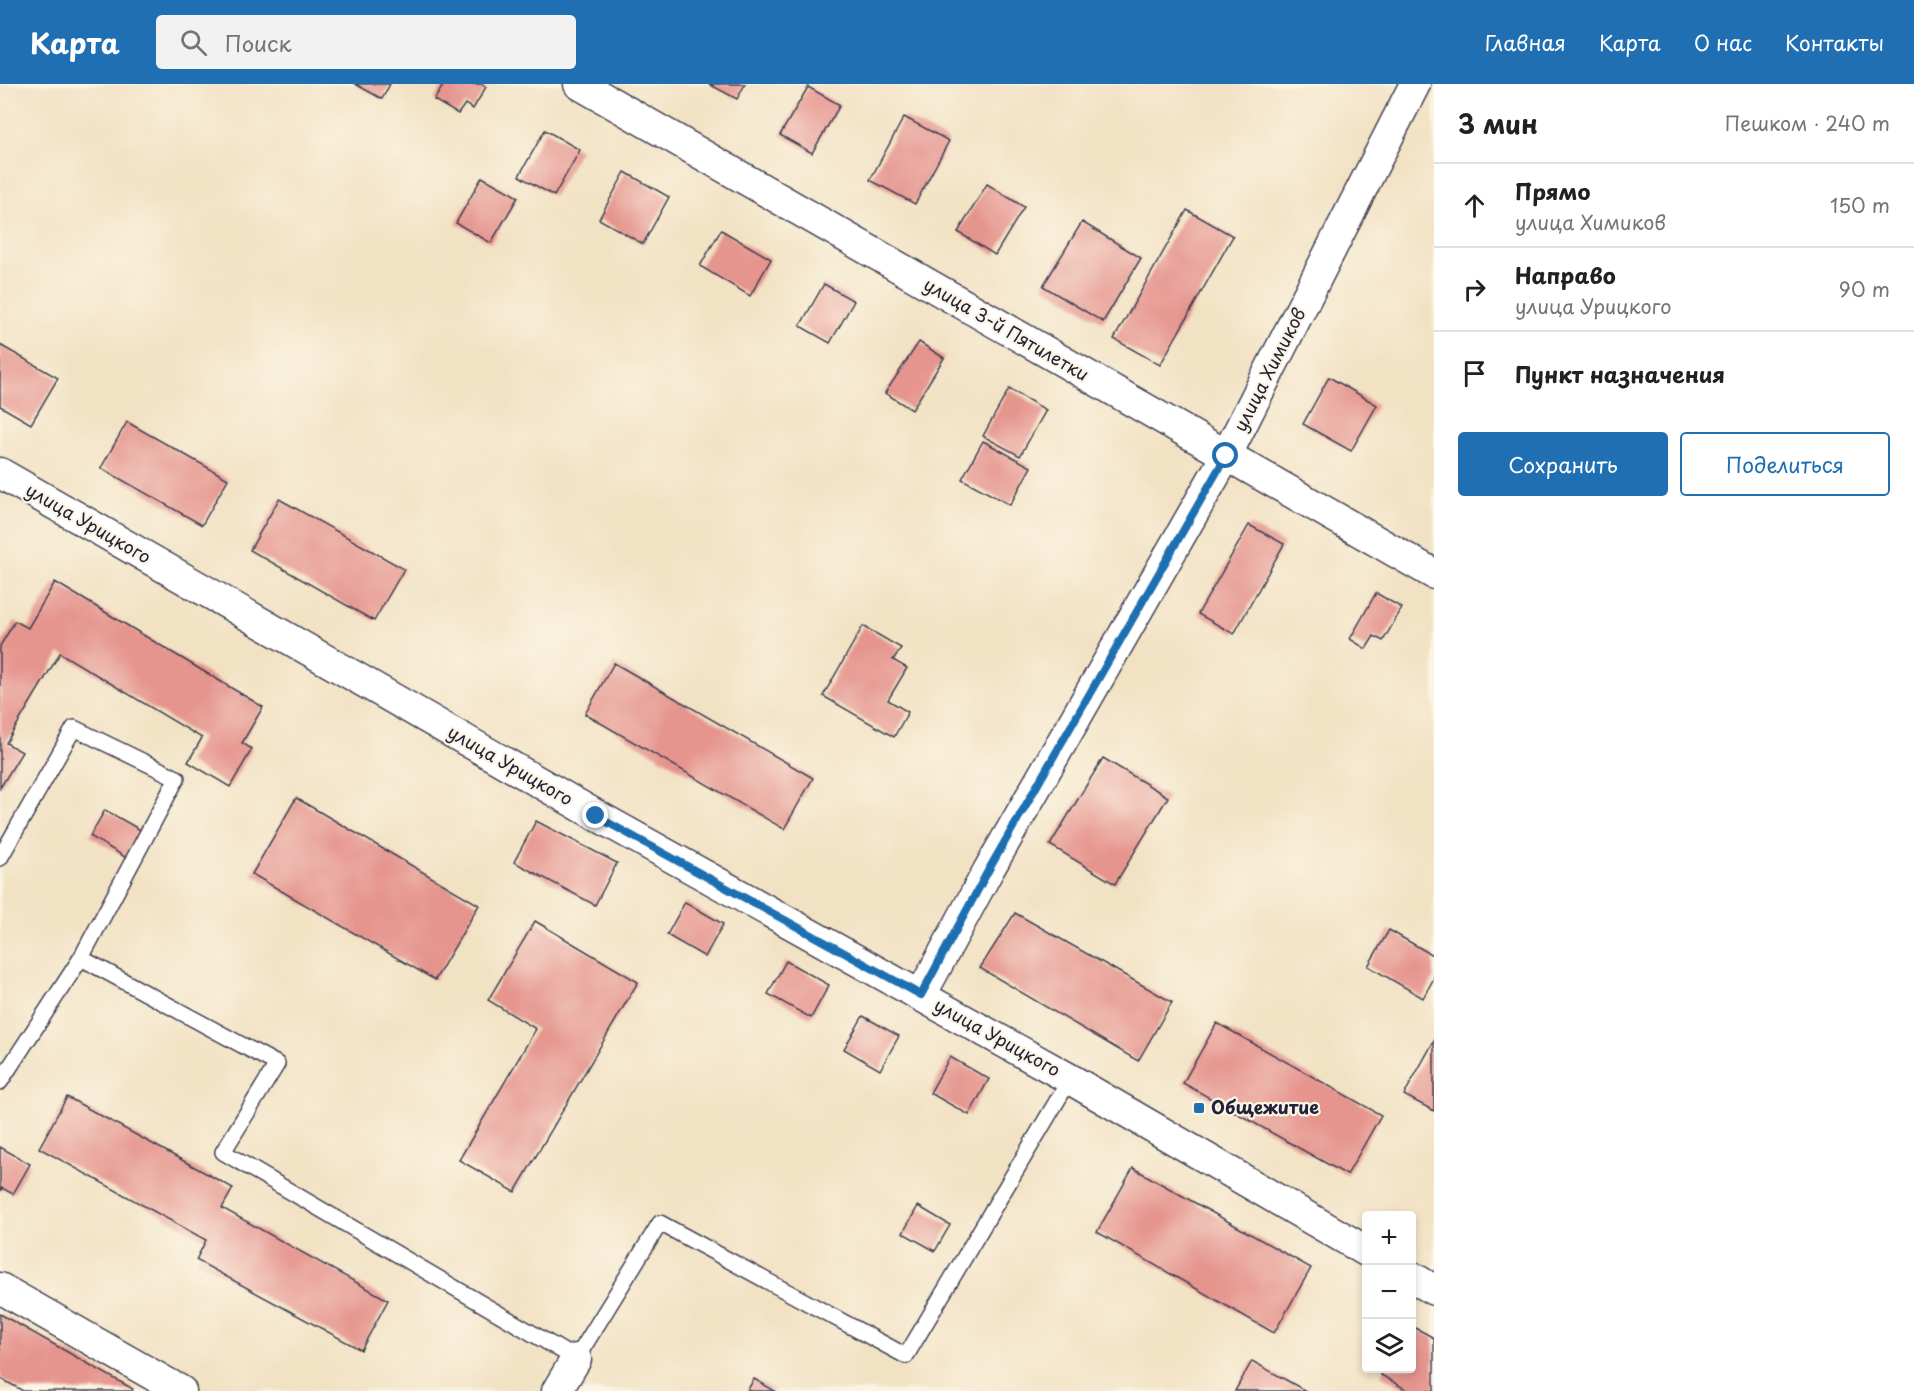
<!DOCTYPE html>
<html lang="ru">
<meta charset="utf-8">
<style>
body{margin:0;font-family:"Playpen Sans",sans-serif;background:#f2f2f2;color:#202124}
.controls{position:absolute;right:18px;bottom:18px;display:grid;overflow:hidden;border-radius:6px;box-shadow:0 3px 9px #0003}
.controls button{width:54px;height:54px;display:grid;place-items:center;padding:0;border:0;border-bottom:2px solid #e0e0e0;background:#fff;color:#202124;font:30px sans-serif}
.stop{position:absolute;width:18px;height:18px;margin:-14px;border:4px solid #1f6fb2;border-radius:50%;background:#fff}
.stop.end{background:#1f6fb2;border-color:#fff;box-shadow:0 2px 6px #0008}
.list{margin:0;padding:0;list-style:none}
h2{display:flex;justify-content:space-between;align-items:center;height:78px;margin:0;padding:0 24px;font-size:26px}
h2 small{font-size:20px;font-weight:400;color:#757577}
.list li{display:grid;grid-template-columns:39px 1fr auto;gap:18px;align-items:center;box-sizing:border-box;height:84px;padding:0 24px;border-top:2px solid #e0e0e0}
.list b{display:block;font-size:22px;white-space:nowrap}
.list p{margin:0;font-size:20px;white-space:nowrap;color:#757577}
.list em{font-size:20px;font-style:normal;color:#757577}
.actions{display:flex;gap:12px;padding:18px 24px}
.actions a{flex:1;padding:14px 0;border:2px solid #1f6fb2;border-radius:6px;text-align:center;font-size:21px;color:#1f6fb2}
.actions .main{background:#1f6fb2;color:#fff}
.icon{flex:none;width:33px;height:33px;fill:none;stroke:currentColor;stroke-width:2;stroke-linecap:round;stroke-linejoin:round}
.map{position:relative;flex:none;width:1434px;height:1307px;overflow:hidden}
header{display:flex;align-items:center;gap:36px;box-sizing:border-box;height:84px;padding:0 30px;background:#1f6fb2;color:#fff}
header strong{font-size:28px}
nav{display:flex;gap:33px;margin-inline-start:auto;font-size:21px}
.search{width:420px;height:54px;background:#f2f2f2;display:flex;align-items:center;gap:15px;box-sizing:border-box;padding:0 21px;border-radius:6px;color:#757577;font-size:22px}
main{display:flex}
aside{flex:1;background:#fff}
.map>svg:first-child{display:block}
</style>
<header>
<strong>Карта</strong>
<div class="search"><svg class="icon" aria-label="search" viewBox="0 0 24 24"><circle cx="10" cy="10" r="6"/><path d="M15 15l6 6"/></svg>Поиск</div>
<nav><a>Главная</a><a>Карта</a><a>О нас</a><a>Контакты</a></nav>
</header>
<main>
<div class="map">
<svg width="1434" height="1307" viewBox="0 0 1434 1307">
<rect width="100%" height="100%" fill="#fcf5e5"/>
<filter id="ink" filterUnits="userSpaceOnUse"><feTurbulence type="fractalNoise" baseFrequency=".0167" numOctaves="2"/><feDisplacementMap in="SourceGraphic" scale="12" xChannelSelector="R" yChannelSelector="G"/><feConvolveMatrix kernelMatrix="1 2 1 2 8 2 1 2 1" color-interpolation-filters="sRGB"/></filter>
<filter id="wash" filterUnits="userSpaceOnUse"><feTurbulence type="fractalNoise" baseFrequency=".008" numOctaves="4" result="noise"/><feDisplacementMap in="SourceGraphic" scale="24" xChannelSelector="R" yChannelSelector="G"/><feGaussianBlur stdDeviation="1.35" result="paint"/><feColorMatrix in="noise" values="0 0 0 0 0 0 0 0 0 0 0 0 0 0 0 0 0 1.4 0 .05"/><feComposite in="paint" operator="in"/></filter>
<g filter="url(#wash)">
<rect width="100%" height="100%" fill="#f2e2c4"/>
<g id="blocks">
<!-- building -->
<g fill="#e5948e">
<polygon points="355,0 390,0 382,15"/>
<polygon points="444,0 482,0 486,3 473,25 465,20 458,30 434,16"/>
<polygon points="709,0 745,0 737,15"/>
<polygon points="808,3 840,21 812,69 780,51"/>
<polygon points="904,33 949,57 915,120 870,96"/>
<polygon points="545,46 580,66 554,112 519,92"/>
<polygon points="625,88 669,113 643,160 599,135"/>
<polygon points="482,93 518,113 491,159 456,139"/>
<polygon points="987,100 1024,123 995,171 958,148"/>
<polygon points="1187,126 1233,152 1160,281 1114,255"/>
<polygon points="1082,138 1141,174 1103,238 1043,202"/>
<polygon points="721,146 771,175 750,212 700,182"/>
<polygon points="824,200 854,217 830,259 800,242"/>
<polygon points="919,258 944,274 912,326 885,309"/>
<polygon points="0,261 58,294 31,340 0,322"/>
<polygon points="1329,293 1377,321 1351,367 1303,340"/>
<polygon points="1009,305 1046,326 1020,372 983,352"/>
<polygon points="127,338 228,395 202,441 101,384"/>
<polygon points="983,357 1031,383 1010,421 962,395"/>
<polygon points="279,415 404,485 374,537 250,466"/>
<polygon points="1249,441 1284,460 1234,550 1198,530"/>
<polygon points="55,498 263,623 242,659 252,665 230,703 188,678 202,654 60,569 6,659 22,668 0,704 0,562 15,537 28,544"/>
<polygon points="1376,509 1402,524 1383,557 1374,552 1366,565 1350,555"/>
<polygon points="863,542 901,564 893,576 907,584 888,616 908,628 894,653 823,612"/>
<polygon points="614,579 813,694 784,745 585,630"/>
<polygon points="1103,674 1168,713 1115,800 1050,761"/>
<polygon points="296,714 479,821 435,896 252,790"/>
<polygon points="105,726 144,748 128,775 90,752"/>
<polygon points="536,737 617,779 595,821 514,778"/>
<polygon points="685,818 723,840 705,873 667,851"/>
<polygon points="1015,829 1172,918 1138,977 980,884"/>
<polygon points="535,837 638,898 515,1108 459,1076 536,945 488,916"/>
<polygon points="1389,846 1434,872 1434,894 1423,914 1368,882"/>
<polygon points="786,877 829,901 811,934 768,910"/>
<polygon points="863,932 899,952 880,986 844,965"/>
<polygon points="1217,939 1381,1031 1347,1091 1183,999"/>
<polygon points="1434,957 1434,1027 1404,1011"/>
<polygon points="950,973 989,995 969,1031 930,1009"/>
<polygon points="67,1013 233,1104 222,1124 388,1216 361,1266 196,1176 206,1156 39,1064"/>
<polygon points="0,1063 30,1080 13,1110 2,1104 0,1108"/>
<polygon points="1133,1084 1311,1184 1274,1249 1097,1148"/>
<polygon points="918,1122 950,1141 935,1167 903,1149"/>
<polygon points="0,1230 133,1305 132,1307 23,1307 0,1294"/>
<polygon points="1412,1242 1434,1254 1434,1307 1409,1307 1381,1291 1384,1284 1412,1284"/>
<polygon points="1252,1277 1306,1307 1235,1307"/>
<polygon points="754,1295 775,1307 747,1307"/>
</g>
</g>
</g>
<g filter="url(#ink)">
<use href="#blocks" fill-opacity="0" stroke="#413f50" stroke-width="1.5"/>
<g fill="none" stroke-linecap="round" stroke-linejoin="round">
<!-- lane casing -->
<g stroke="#413f50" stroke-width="18">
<g id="lane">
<polyline points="0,774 74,644 177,694 81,874 0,998"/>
<polyline points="81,874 277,980 223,1068 576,1275 660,1139 906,1272 1070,995"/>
</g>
</g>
<!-- street casing -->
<g stroke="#413f50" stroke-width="33">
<g id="street">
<polyline points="579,0 1434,490"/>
<polyline points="0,389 596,731 1070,995 1366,1167"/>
<polyline points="921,911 988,787 1226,372 1415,0"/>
<polyline points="1412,1193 1434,1206"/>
<polyline points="0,1204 181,1307"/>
<polyline points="557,1307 576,1275"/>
</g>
</g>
<!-- lane -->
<use href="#lane" stroke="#fff" stroke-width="15"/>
<!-- street -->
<use href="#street" stroke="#fff" stroke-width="30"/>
</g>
</g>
<g fill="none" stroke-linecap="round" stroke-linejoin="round" filter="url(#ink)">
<!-- route -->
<polyline stroke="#1f6fb2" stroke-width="8" points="596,732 921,911 988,787 1226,372"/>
</g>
<!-- markers -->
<rect fill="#1f6fb2" stroke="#fcf5e5" stroke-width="2" x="1193" y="1018" width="12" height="12" rx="3"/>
<g text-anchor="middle" stroke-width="4.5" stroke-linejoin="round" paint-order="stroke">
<!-- street labels -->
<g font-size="18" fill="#22223b" stroke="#fcf5e5">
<text transform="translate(1006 246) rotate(30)" y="6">улица 3-й Пятилетки</text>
<text transform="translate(1270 286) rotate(-63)" y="6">улица Химиков</text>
<text transform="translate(88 440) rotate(30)" y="6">улица Урицкого</text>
<text transform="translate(510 682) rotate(30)" y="6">улица Урицкого</text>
<text transform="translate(997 954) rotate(29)" y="6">улица Урицкого</text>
</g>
<!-- poi labels -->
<g font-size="18" font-weight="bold" fill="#22223b" stroke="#fcf5e5" text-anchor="start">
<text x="1211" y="1030">Общежитие</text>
</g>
</g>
</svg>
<div class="controls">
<button>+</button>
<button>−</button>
<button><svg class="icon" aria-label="layers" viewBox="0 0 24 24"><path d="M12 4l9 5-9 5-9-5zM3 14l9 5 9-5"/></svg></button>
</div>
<div class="stop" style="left:1226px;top:372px"></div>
<div class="stop end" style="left:596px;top:732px"></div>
</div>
<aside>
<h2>3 мин<small>Пешком · 240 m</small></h2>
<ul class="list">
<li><svg class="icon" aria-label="ahead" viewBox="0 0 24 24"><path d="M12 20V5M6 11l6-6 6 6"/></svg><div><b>Прямо</b><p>улица Химиков</p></div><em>150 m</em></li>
<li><svg class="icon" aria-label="right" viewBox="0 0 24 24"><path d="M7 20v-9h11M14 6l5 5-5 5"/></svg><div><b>Направо</b><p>улица Урицкого</p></div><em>90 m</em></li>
<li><svg class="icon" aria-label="arrive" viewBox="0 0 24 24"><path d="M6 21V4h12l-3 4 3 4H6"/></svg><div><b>Пункт назначения</b></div></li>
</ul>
<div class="actions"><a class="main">Сохранить</a><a>Поделиться</a></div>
</aside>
</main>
